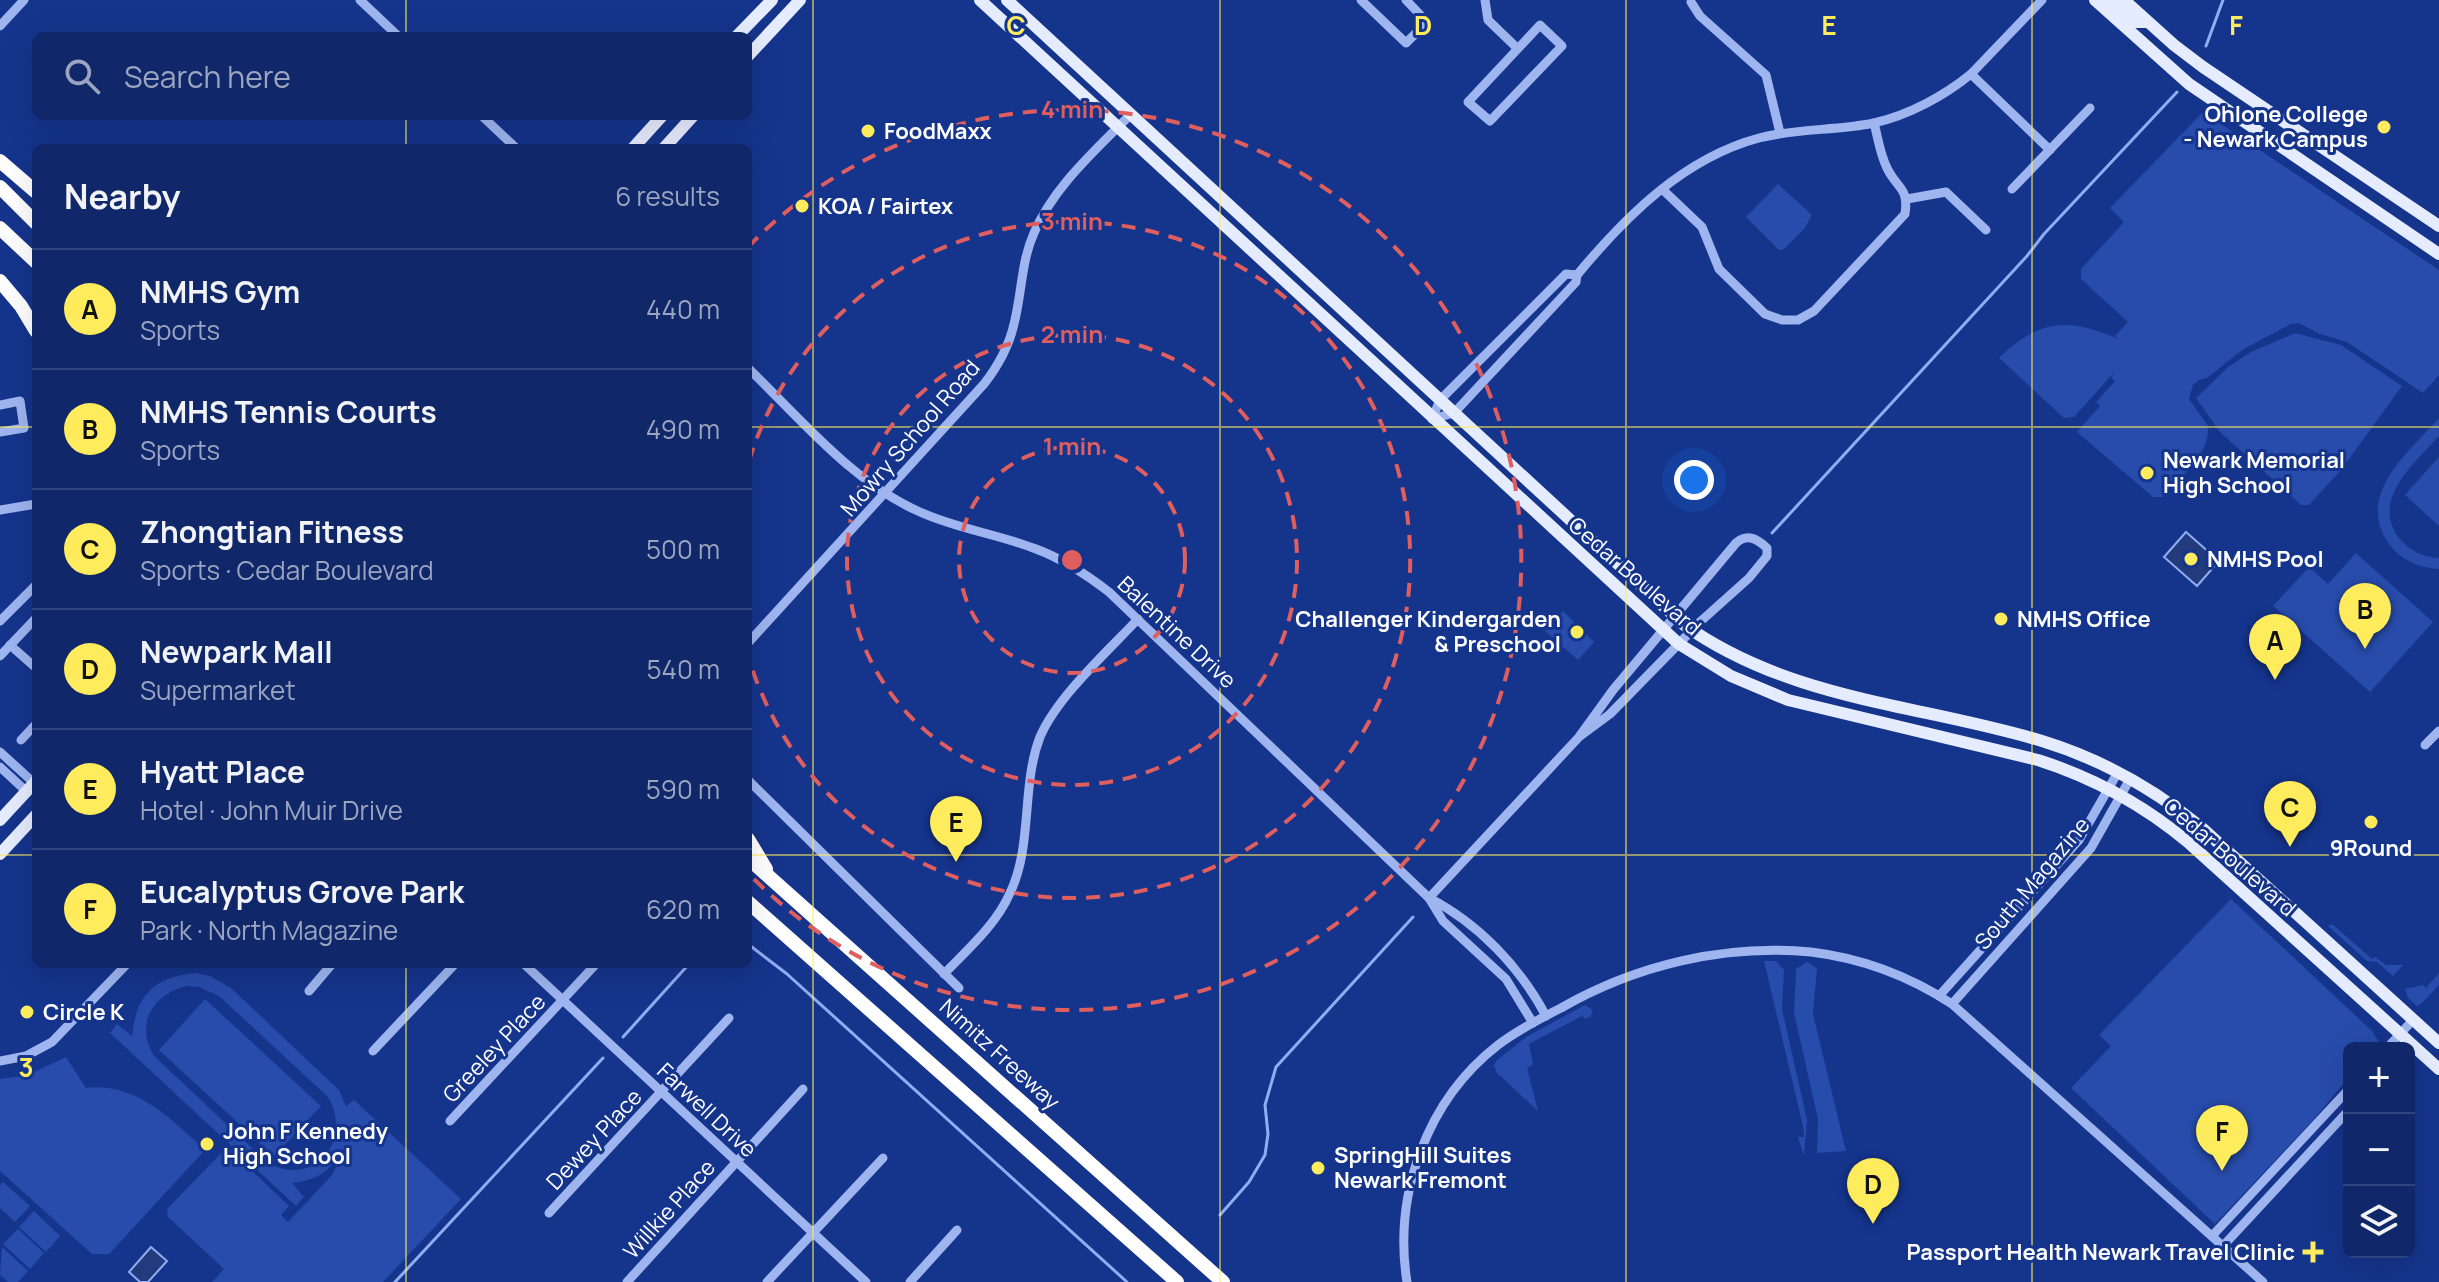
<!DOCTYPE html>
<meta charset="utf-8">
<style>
body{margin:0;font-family:Manrope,sans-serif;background:#1e3371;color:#f1f3f6}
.controls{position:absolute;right:24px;bottom:24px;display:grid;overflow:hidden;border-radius:12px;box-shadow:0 8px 32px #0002}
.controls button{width:72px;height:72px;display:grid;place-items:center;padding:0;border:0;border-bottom:2px solid #30447d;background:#102769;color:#f1f3f6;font:40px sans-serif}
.you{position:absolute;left:1694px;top:480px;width:28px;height:28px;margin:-20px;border:6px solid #fff;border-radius:50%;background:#1a73e8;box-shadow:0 0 0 12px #1a73e833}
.badge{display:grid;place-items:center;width:52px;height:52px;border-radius:50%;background:#ffec5c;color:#111;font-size:26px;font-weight:700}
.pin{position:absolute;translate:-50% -66px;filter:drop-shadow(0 2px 4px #0008)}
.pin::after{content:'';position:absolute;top:42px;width:28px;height:24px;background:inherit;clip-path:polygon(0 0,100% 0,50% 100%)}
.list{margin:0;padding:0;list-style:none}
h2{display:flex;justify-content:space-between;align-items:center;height:104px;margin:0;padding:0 32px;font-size:34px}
h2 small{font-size:26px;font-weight:400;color:#9ca5c0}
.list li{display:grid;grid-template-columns:52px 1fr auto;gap:24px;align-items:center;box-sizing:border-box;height:120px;padding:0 32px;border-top:2px solid #30447d}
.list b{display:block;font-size:30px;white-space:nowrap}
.list p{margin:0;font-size:26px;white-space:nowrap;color:#9ca5c0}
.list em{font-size:26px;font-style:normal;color:#9ca5c0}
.icon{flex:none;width:44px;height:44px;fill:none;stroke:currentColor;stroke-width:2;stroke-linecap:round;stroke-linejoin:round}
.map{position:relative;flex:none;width:2439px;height:1282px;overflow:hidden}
.search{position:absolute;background:#102769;box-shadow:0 8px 32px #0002;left:32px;top:32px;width:720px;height:88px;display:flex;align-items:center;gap:20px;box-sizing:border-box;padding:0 28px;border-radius:12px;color:#9ca5c0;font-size:30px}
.panel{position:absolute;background:#102769;box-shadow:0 8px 32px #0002;left:32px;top:144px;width:720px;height:824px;border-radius:12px}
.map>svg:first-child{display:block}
</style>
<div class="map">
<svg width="2439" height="1282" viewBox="0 0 2439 1282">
<rect width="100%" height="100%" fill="#15348c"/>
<!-- green -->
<g fill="#274cab" fill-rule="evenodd">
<path d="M2203,112l236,158v105l-16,18 -76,-51 -27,-8 -21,-11 -8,1 -49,26 -35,28 -8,2 -6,5 -4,14 19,27c2,29 -27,51 -45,71h-10l-76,-65 23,-26 -4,-4 19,-21 -4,-4 6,-8 -43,48 -10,1 -65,-60c39,-39 71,-41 119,-19l-3,-3 13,-14 -47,-43v-10l43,-47 -14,-14z"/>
<polygon points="1778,184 1812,215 1805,228 1784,249 1779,250 1746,217"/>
<polygon points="2295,333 2341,345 2402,386 2341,470 2309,505 2301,505 2220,432 2196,398 2228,367 2251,352"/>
<path d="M2439,418v18c-24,27 -70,64 -39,103 10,12 23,18 39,19v11h-2c-20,-2 -36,-9 -48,-25 -35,-49 20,-92 50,-126z"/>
<polygon points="2439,457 2439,526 2405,495"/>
<polygon points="2356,553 2433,622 2370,692 2273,606 2309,567 2328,584"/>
<polygon points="1563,611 1594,642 1578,660 1545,631"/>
<polygon points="2231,899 2372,1031 2379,1042 2374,1048 2349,1048 2349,1077 2315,1118 2215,1224 2071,1088 2111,1046 2099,1035"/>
<polygon points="2332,924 2372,959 2375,957 2386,965 2403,965 2393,976 2377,962 2367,961 2328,926"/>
<polygon points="1764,961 1776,961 1784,970 1782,1009 1807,1120 1804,1155 1798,1137 1804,1137 1804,1131"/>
<polygon points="1807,962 1817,968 1813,1014 1846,1151 1817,1153 1818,1119 1794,1013 1796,969"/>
<path d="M195,973l15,3 21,12 108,102 7,16 8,-6 107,99 -78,83h-171l12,-13 -56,-52 -1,-8 60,-62 62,59 -8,9 7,7 44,-47 16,-31c-17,23 -23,35 -56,39l12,14 -8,9 -186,-173 7,-9 15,12c4,-41 22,-59 63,-63zM186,986l13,1 20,9 109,101c25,43 -13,91 -60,66l-114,-107c-19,-32 -2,-61 32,-70z"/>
<polygon points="2439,973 2439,985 2421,1004 2417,1006 2408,998 2405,989 2423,985 2426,988"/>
<polygon points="205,999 321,1106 274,1156 159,1050"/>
<polygon points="1585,1005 1593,1010 1590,1017 1585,1019 1582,1016 1529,1044 1533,1064 1527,1068 1538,1111 1497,1073 1494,1066 1496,1061 1526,1037"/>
<path d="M66,1057l20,31c50,-6 85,31 119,62l-96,104h-17l-92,-83v-92l28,-4z"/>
<polygon points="3,1182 30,1206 15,1222 0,1208 0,1185"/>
<polygon points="34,1211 60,1236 46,1252 19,1227"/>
<polygon points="18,1229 44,1253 30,1269 3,1244"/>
<polygon points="2,1247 28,1271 18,1282 8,1282 0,1275"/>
</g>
<!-- water -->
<g fill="#233a7d" stroke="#90adf3" stroke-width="2">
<polygon points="2186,532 2219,561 2197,586 2164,557"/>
<polygon points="151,1247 167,1261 148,1282 140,1282 129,1272"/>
</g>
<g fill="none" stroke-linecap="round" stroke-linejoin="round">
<!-- stream -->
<g stroke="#90adf3" stroke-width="3">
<polyline points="2206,46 2223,0"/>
<polyline points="1772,533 2027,256 2044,234 2177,92"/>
<polyline points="748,944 787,974 1127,1282"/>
<polyline points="623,1037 689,964"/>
<polyline points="1220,1215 1249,1182 1265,1155 1268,1134 1265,1105 1276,1067 1413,917"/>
<polyline points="395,1282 603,1058"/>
</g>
<!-- minor -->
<g stroke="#9eb5f0" stroke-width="9">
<polyline points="360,0 398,36"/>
<polyline points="1361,0 1406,43 1427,22 1406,0"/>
<polyline points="1485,0 1488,20 1517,48"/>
<polyline points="1691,2 1700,16 1766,75 1780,133"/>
<polygon points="1540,25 1562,46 1490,121 1468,102"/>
<polyline points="0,26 24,0"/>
<polyline points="1971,74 2050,150"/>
<polyline points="482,116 516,148"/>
<path d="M1662,189l40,38 17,42 46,45 17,6h16l16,-9 91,-97c4,-27 -8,-25 -18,-46 -7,-14 -9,-30 -13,-45"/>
<polyline points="2012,189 2090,108"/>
<polyline points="1907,199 1946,192 1986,230"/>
<path d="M748,368c53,51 104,114 172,144 37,17 78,22 116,37 27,10 51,26 73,43l320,306 14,23 63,58 27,44"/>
<polyline points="0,405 20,401 24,428 0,432"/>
<path d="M1432,419l22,-6 122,-131 1,-7c49,-59 107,-117 182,-137 38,-10 77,-7 115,-15 35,-8 70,-27 97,-49l71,-74"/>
<polyline points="1432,419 1440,400 1566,274 1577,275"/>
<polyline points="0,510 36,504"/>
<polyline points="0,621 36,585"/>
<path d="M748,643l236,-259c14,-18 25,-38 30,-60 8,-31 7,-62 20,-91 20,-47 62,-83 97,-119"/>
<polyline points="10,645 36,668"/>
<polyline points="0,656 36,618"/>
<polyline points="21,740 36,724"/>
<polyline points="2425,745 2439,731"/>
<polyline points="0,752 34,783"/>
<polyline points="0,767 26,791"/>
<polyline points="748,780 959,988"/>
<path d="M1429,898l150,-161 34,-47 123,-147c12,-10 21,-4 31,5v8l-18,22 -48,43 -91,93 -31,23"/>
<path d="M1429,898c49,25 91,69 117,118"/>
<polyline points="524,964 866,1282"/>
<path d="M944,974c24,-25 52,-49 66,-81 23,-48 11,-107 30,-156 17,-40 68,-86 98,-118"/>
<polyline points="309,991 332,964"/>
<polyline points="1939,996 2079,840 2118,772"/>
<polyline points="1952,1004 2091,848 2130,779"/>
<polyline points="2387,1048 2413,1020"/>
<polyline points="373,1051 455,964"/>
<polyline points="0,1061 26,1056 52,1042 127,964"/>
<polyline points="450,1121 596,964"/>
<polyline points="549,1213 729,1018"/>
<polyline points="2212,1236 2349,1089"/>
<polyline points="2223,1246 2349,1110"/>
<polyline points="627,1282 803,1089"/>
<polyline points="767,1282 883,1158"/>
<polyline points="910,1282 957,1230"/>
<path d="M1407,1282c-14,-88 20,-182 91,-237 20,-15 41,-26 63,-37 75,-43 163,-64 250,-56 50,6 98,24 141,52l311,278"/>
</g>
<!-- major -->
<g stroke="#e6ecff" stroke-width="12">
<path d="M980,0l699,644 52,32 57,24 250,60c56,18 106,45 151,83l250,226"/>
<path d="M1007,0l676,624c108,77 236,80 359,117 59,18 112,48 160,87l237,215"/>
<polyline points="2095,0 2189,84 2439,254"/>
<polyline points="2109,0 2132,22 2147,22"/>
<polyline points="2124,0 2174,45 2203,67 2439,226"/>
<polyline points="737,36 772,0"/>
<polyline points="748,56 800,0"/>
<polyline points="633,148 662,116"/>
<polyline points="664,148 693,116"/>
<polyline points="0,820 36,781"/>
<polyline points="0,854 36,815"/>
</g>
<!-- highway -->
<g stroke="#fff" stroke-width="14">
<polyline points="0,161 36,192"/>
<polyline points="0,187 36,223"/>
<polyline points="0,228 36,262"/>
<polyline points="0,281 21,306 36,331"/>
<polyline points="748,839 766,869"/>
<polyline points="748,858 1223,1282"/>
<polyline points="748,902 1177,1282"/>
</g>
</g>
<!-- grid -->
<path fill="none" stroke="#ffec5c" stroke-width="2" stroke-opacity="0.55" d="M406,0v36M813,0v1282M1220,0v1282M1626,0v1282M2032,0v1282M406,116v32M0,427h36M748,427h1691M0,855h36M748,855h1691M406,964v318"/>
<!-- distance rings -->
<g fill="none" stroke="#e05e5e" stroke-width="4" stroke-dasharray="14 10">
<circle cx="1072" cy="560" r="113"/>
<circle cx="1072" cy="560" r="225"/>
<path d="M749 461A338 338 0 1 1 749 659"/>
<path d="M748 247A450 450 0 1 1 748 873"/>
</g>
<!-- markers -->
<g fill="#ffec5c" stroke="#15348c" stroke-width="3">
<circle cx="2384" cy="127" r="8"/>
<circle cx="868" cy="131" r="8"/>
<circle cx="802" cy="206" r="8"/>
<circle cx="2147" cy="473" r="8"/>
<circle cx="2191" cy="559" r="8"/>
<circle cx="2001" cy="619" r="8"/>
<circle cx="1577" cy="632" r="8"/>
<circle cx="2371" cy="822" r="8"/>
<circle cx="27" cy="1012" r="8"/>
<circle cx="207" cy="1144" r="8"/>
<circle cx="1318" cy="1168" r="8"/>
<path d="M2309 1240h8v8h8v8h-8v8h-8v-8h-8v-8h8z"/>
</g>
<g text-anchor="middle" stroke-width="6" stroke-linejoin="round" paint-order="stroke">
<!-- poi labels -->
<g font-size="22" font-weight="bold" fill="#fff" stroke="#15348c" text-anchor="start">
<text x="2368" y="122" text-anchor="end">Ohlone College<tspan x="2368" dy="25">- Newark Campus</tspan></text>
<text x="884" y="139">FoodMaxx</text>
<text x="818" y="214">KOA / Fairtex</text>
<text x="2163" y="468">Newark Memorial<tspan x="2163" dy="25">High School</tspan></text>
<text x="2207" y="567">NMHS Pool</text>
<text x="1561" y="627" text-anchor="end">Challenger Kindergarden<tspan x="1561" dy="25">&amp; Preschool</tspan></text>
<text x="2017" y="627">NMHS Office</text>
<text x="2371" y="856" text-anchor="middle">9Round</text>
<text x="43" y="1020">Circle K</text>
<text x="223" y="1139">John F Kennedy<tspan x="223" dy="25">High School</tspan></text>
<text x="1334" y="1163">SpringHill Suites<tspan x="1334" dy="25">Newark Fremont</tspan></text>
<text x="2295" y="1260" text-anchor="end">Passport Health Newark Travel Clinic</text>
</g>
<!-- street labels -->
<g font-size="22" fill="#fff" stroke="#15348c">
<text transform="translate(910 438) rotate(-49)" y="8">Mowry School Road</text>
<text transform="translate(1635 576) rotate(41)" y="8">Cedar Boulevard</text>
<text transform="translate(1177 632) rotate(43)" y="8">Balentine Drive</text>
<text transform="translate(2230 857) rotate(41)" y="8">Cedar Boulevard</text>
<text transform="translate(2032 883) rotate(-50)" y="8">South Magazine</text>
<text transform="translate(494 1048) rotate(-47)" y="8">Greeley Place</text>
<text transform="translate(1000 1054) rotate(42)" y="8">Nimitz Freeway</text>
<text transform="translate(707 1110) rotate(43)" y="8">Farwell Drive</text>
<text transform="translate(594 1139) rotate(-47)" y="8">Dewey Place</text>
<text transform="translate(669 1209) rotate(-48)" y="8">Willkie Place</text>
</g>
</g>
<g font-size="26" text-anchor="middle" font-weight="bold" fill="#ffec5c" stroke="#15348c" stroke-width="6" stroke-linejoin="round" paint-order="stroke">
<text x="1016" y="35">C</text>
<text x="1423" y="35">D</text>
<text x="1829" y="35">E</text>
<text x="2236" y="35">F</text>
<text x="26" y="1077">3</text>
</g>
<circle cx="1072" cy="560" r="12" fill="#e05e5e" stroke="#15348c" stroke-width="4"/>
<g font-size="24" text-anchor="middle" font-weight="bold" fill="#e05e5e" stroke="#15348c" stroke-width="6" stroke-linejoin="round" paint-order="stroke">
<text x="1072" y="118">4 min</text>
<text x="1072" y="230">3 min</text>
<text x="1072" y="343">2 min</text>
<text x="1072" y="455">1 min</text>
</g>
</svg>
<div class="controls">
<button>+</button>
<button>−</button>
<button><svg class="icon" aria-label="layers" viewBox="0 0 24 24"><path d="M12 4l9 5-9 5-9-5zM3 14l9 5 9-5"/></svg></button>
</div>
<div class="you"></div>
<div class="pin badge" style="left:2275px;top:680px">A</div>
<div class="pin badge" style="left:2365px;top:649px">B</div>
<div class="pin badge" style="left:2290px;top:847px">C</div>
<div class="pin badge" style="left:1873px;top:1224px">D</div>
<div class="pin badge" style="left:956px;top:862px">E</div>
<div class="pin badge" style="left:2222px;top:1171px">F</div>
<div class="search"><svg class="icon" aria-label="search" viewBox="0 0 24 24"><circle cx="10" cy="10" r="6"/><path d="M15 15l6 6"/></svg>Search here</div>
<section class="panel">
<h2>Nearby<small>6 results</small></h2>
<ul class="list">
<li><span class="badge">A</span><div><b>NMHS Gym</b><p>Sports</p></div><em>440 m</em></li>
<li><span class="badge">B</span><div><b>NMHS Tennis Courts</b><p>Sports</p></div><em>490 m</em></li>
<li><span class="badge">C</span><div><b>Zhongtian Fitness</b><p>Sports · Cedar Boulevard</p></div><em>500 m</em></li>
<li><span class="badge">D</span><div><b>Newpark Mall</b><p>Supermarket</p></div><em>540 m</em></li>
<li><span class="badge">E</span><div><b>Hyatt Place</b><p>Hotel · John Muir Drive</p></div><em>590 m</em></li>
<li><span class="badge">F</span><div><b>Eucalyptus Grove Park</b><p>Park · North Magazine</p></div><em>620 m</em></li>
</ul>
</section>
</div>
